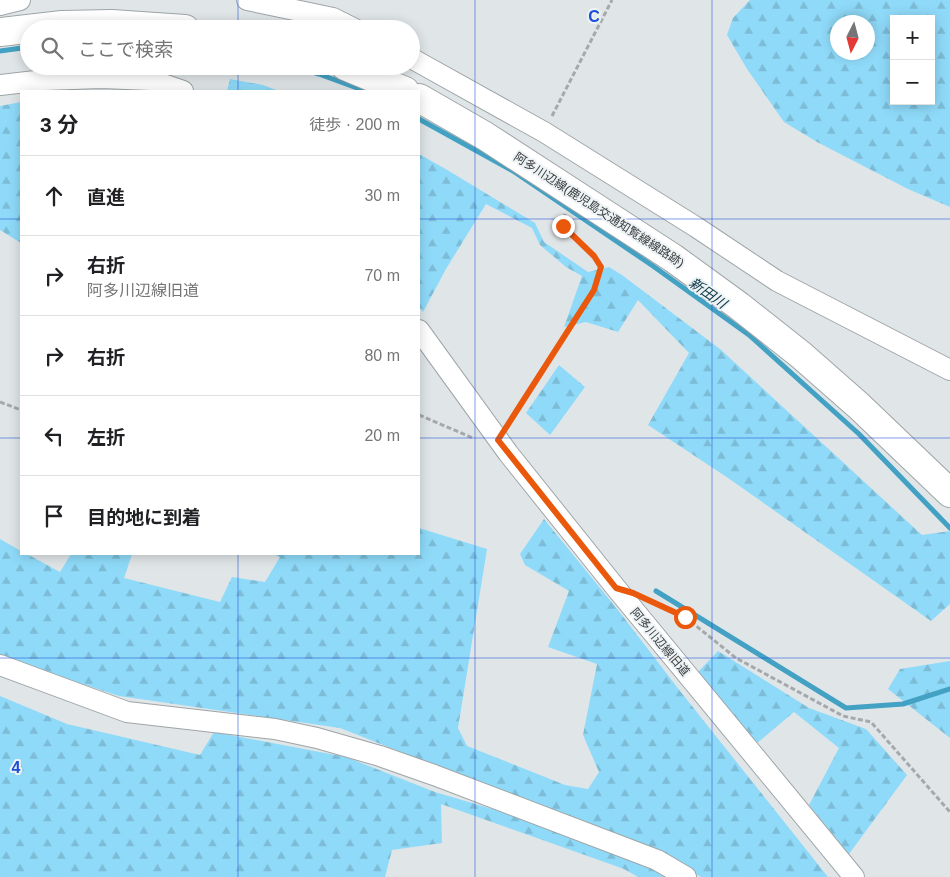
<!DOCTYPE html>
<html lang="ja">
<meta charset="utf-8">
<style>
body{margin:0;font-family:Arial,"Noto Sans JP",sans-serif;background:#f2f2f2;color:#202124}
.controls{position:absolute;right:15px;top:15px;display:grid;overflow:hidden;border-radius:0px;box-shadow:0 2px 12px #0003}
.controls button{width:45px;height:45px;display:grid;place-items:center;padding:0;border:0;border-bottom:1px solid #e0e0e0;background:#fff;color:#202124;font:25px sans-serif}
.compass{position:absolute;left:830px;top:15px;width:45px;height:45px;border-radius:50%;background:#fff;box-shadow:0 2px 12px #0003;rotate:186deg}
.stop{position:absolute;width:15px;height:15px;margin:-11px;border:4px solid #ea580c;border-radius:50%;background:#fff}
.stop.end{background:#ea580c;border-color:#fff;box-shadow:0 1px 5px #0008}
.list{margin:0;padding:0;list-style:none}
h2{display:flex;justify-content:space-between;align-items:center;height:65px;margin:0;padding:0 20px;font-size:21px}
h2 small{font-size:16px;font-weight:400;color:#757577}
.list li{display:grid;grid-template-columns:32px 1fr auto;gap:15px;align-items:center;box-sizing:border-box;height:80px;padding:0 20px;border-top:1px solid #e0e0e0}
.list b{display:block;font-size:19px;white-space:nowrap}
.list p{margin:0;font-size:16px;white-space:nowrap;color:#757577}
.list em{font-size:16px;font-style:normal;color:#757577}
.icon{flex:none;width:28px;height:28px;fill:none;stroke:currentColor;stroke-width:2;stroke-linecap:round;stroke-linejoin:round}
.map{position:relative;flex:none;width:950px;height:877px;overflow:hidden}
.search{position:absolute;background:#fff;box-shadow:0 2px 12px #0003;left:20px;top:20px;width:400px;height:55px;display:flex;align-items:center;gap:12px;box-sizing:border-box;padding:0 18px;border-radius:28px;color:#757577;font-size:19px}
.panel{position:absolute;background:#fff;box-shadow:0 2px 12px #0003;left:20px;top:90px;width:400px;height:465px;border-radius:0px}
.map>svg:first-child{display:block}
</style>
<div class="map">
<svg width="950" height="877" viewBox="0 0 950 877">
<defs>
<pattern id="forest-firs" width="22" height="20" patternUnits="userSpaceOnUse" patternTransform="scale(1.25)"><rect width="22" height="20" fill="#8fdaf9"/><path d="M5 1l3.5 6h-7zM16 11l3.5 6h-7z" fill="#7cbcd6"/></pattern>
</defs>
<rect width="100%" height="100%" fill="#e0e6e8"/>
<!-- forest -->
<g fill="url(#forest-firs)" fill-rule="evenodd">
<path d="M750,0h200v207l-42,-18 -91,-47 -33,-20 -37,-53 -20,-34 6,-17zM894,19h37v82h-37zM838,22h30v30h-30z"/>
<polygon points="230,79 263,85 279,91 227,91"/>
<polygon points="21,102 21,243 0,230 0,106"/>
<polygon points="419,154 449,171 535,223 544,242 588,272 609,267 622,275 720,349 922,535 950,531 950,604 931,621 728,478 648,425 689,353 638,300 618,332 586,322 564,327 582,276 566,267 540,245 532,228 486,204 446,269 423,312 419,307"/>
<polygon points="559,365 585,387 550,435 526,413"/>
<polygon points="544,519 618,610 680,691 828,877 701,877 658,853 340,728 119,696 31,667 0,654 0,539 21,551 21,554 27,554 60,572 71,554 132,554 124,578 220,602 232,577 265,582 280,557 272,554 419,554 419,528 487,549 458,728 467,746 565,785 588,789 599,772 583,735 597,664 548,647 569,591 525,565 520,554"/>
<polygon points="718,651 809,708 866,729 907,775 849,854 809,805 839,748 794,712 756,744 698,672"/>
<polygon points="950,661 950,738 888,689 900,669"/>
<polygon points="0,696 67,724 200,755 214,732 346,757 435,792 539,823 649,868 666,877 638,877 624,869 441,804 442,843 392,850 385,877 0,877"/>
</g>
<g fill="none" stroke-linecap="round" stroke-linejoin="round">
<!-- stream -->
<g stroke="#43a1c3" stroke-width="5">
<polyline points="0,51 29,47"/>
<polyline points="293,66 319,74 365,91"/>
<polyline points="419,119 513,171 653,266 749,335 859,434 950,528"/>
<polyline points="656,591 846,708 903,704 950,689"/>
</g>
<!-- street casing -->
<g stroke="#9fa5a7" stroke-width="22">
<g id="street">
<polyline points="247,0 333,18 355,29"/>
<polyline points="0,5 20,0"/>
<polyline points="411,58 544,132 696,227 777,281 950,370"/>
<polyline points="0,85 44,80 101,78 151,80 183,91"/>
<polyline points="419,330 508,453 616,588 854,877"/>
<polyline points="0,665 127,712 275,729 317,738 380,756 434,775 657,860 686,877"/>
</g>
</g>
<!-- secondary casing -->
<g stroke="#9fa5a7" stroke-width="30">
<g id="secondary">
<polyline points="0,32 62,25 112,24 185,29"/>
<polyline points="345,66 405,91"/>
<polyline points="419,98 485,136 576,195 673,258 739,306 801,355 859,406 950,493"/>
</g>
</g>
<!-- path -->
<g stroke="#a5a9ab" stroke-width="3" stroke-dasharray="5 2.5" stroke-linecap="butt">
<polyline points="552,116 612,0"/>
<polyline points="0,402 21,410"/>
<polyline points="419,415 473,438"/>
<polyline points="508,424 594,290 601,267 594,256 563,225 565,214"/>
<polyline points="651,601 685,617 736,658 843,716 871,722 950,812"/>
</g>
<!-- street -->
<use href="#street" stroke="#fff" stroke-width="20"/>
<!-- secondary -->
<use href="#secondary" stroke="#fff" stroke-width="28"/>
</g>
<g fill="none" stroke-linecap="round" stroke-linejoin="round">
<!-- route -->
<polyline stroke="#ea580c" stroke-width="6" points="563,226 594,256 601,267 594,290 498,440 616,588 633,593 685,617"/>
</g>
<!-- grid -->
<path fill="none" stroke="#1d4ed8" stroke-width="1" stroke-opacity="0.55" d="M238,0v29M475,0v877M712,0v877M238,66v25M0,219h21M419,219h531M0,438h21M419,438h531M238,554v323M0,658h950"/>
<g text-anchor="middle" stroke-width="4" stroke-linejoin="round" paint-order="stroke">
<!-- street labels -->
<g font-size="12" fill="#393b3c" stroke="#edf3f5">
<text transform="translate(599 210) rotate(33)" y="4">阿多川辺線(鹿児島交通知覧線線路跡)</text>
<text transform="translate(660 642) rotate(50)" y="4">阿多川辺線旧道</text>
</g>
<!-- water labels -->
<g font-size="14" font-style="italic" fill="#0d3746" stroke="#edf3f5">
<text transform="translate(708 293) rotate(35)" y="5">新田川</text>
</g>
</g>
<g font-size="16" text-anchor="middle" font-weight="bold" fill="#1d4ed8" stroke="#edf3f5" stroke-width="4" stroke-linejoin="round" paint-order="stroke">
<text x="594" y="22">C</text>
<text x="16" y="773">4</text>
</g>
</svg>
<div class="controls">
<button>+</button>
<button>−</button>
</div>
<svg class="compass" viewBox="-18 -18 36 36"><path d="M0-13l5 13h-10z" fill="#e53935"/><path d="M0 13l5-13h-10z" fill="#757577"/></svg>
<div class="stop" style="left:685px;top:617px"></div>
<div class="stop end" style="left:563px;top:226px"></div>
<div class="search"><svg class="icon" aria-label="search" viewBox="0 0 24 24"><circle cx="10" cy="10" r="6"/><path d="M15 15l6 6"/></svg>ここで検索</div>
<section class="panel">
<h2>3 分<small>徒歩 · 200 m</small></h2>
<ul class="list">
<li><svg class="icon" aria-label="ahead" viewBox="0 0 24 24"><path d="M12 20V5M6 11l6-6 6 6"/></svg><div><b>直進</b></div><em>30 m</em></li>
<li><svg class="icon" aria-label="right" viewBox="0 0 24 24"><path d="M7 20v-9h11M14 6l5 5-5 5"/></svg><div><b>右折</b><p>阿多川辺線旧道</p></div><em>70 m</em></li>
<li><svg class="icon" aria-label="right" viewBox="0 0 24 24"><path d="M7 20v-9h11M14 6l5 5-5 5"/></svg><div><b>右折</b></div><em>80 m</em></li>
<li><svg class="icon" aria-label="left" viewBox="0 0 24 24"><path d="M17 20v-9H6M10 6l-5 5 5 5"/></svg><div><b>左折</b></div><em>20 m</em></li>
<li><svg class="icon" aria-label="arrive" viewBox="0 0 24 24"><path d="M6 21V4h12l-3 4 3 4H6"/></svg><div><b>目的地に到着</b></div></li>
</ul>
</section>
</div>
